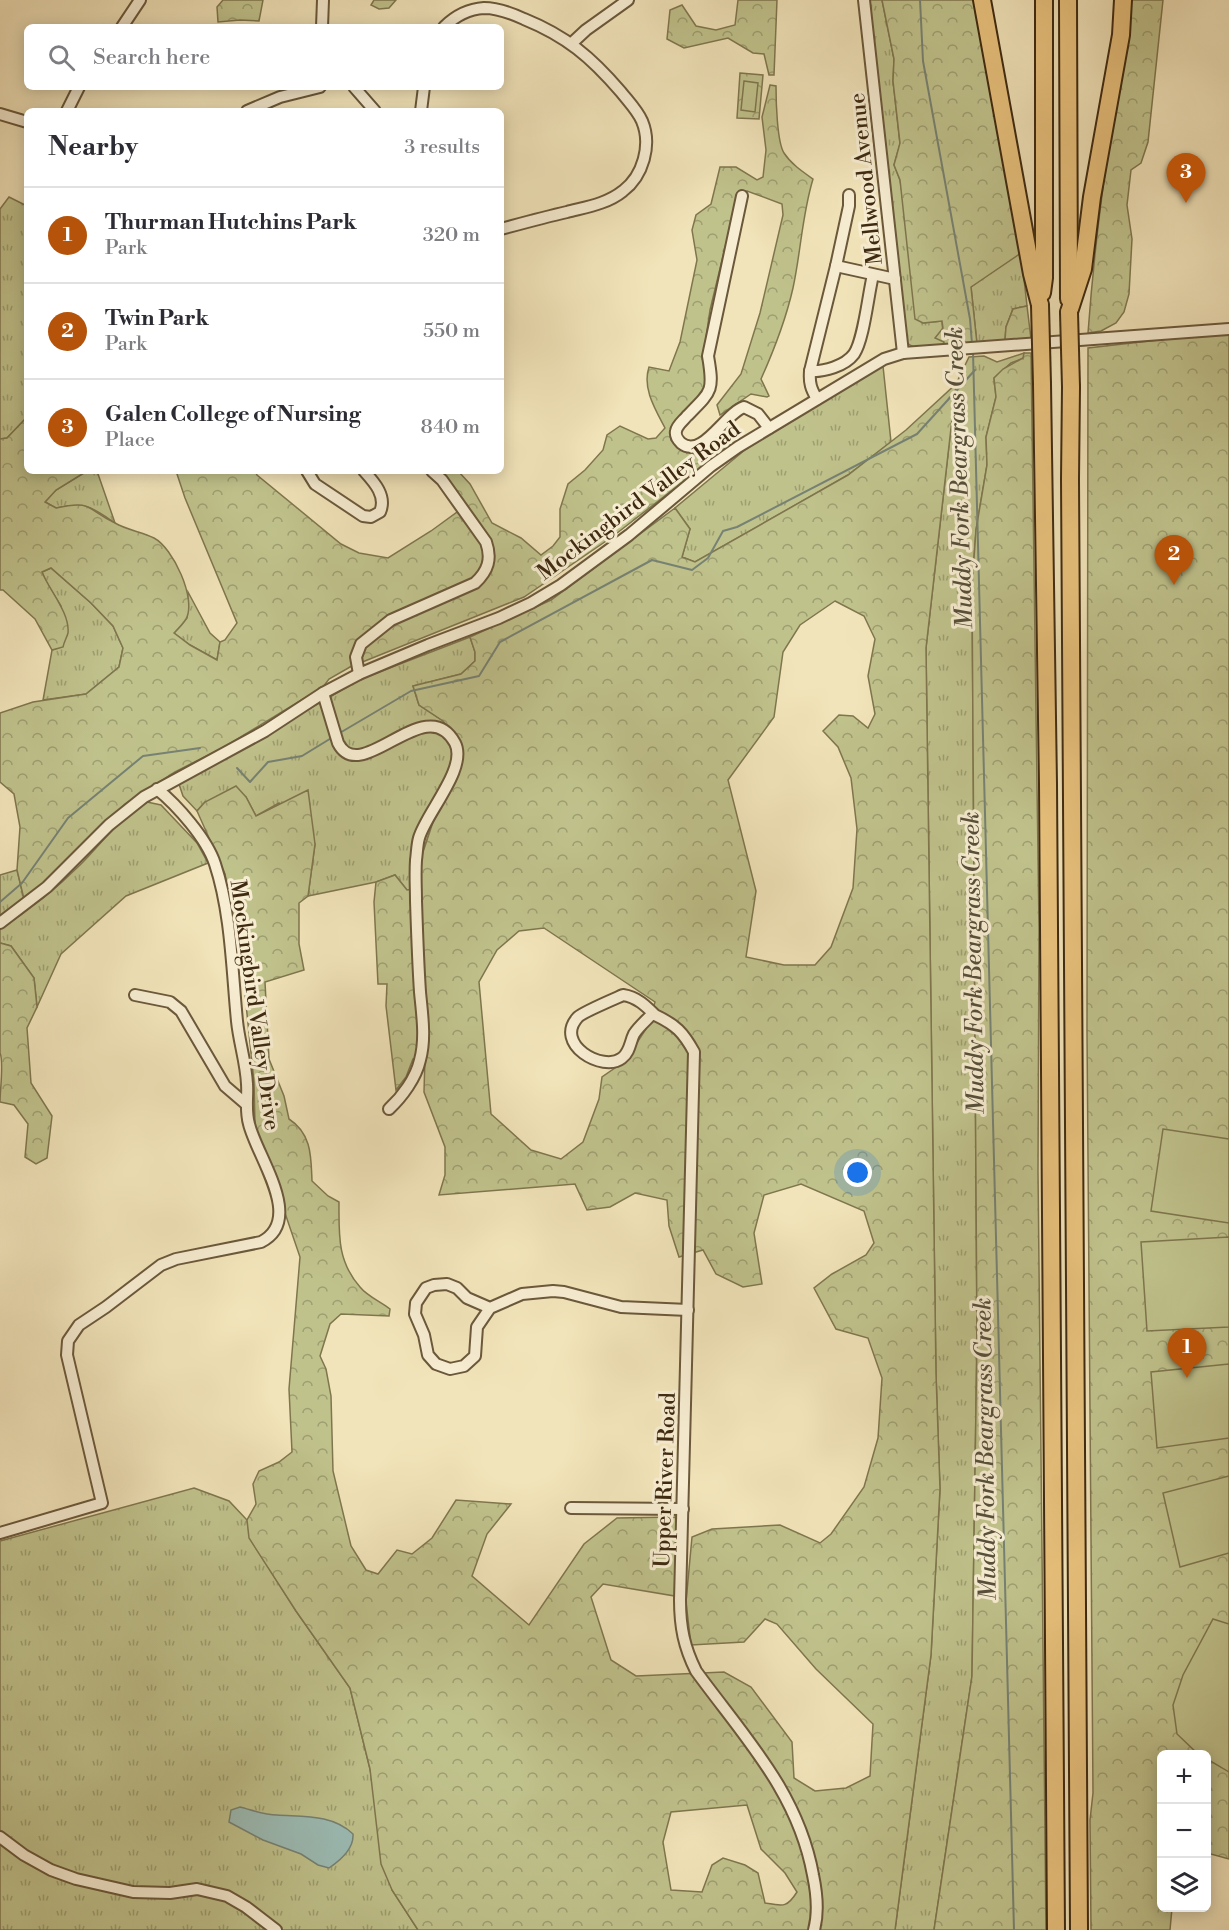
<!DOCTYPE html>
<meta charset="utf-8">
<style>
body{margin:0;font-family:"Libre Bodoni",serif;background:#f7f7f7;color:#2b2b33}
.controls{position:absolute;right:18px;bottom:18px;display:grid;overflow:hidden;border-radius:9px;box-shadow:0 3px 15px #0003}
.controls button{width:54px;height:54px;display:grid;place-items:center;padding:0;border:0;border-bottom:2px solid #e1e1e2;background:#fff;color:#2b2b33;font:30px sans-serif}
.you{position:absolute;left:858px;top:1173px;width:21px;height:21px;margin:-15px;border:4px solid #fff;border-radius:50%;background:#1a73e8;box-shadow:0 0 0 9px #1a73e833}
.badge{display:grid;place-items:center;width:39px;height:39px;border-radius:50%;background:#b45309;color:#fff;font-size:20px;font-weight:700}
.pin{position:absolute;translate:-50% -50px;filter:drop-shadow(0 2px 3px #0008)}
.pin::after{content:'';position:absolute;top:32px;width:21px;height:18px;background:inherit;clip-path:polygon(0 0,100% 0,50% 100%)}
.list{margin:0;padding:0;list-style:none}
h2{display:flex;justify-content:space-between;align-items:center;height:78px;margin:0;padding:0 24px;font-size:26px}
h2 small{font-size:20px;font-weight:400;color:#7c7c81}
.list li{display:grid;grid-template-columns:39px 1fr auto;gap:18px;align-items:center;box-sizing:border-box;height:96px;padding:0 24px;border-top:2px solid #e1e1e2}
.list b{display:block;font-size:22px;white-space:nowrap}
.list p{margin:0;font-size:20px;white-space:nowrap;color:#7c7c81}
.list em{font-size:20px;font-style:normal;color:#7c7c81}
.icon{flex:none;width:33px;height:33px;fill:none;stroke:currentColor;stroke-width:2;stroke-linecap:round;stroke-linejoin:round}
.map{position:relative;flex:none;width:1229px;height:1930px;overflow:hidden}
.search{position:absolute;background:#fff;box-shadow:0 3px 15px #0003;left:24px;top:24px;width:480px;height:66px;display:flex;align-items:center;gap:15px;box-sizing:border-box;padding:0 21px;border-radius:9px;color:#7c7c81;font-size:22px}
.panel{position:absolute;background:#fff;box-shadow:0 3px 15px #0003;left:24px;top:108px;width:480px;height:366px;border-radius:9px}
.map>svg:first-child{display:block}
</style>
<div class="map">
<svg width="1229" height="1930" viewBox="0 0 1229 1930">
<defs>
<pattern id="grass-tufts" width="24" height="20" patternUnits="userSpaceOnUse" patternTransform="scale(1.5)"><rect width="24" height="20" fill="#c0c28c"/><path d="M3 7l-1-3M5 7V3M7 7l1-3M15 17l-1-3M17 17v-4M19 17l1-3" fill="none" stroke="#9d9e71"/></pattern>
<pattern id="forest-crowns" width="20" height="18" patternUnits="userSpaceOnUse" patternTransform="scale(1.5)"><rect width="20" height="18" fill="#c0c28c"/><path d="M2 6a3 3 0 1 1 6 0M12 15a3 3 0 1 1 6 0" fill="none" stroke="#9d9e71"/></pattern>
</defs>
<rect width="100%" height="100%" fill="#f2e4ba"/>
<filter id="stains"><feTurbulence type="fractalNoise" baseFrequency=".00333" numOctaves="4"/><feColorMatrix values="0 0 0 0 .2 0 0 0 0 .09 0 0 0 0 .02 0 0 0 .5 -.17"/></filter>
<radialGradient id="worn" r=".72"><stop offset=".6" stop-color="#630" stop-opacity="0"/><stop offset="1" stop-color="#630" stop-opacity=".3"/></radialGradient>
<!-- grass -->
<g fill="url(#grass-tufts)" stroke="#7f764e" stroke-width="1.5">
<path d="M869,0h13l12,59 -1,22 7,63 -6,21 6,15 23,143 19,-2 2,26c-14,2 -27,5 -38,-5z"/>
<polygon points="9,197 27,206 27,417 7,438 0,439 0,209"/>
<polygon points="1021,252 1027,306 1013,309 1006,327 1005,340 977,344 971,287"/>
<polygon points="1024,353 1024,358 1011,363 994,378 996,397 986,437 987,465 976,530 972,586 977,1337 972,1676 934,1930 895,1930 931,1655 940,1489 936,1374 926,648 956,384 969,357 984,356 997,362"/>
<polygon points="883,366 891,442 848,475 695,562 682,557 690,529 675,508 746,449"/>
<path d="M87,471h10l18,52c-25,-17 -28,-21 -59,-15l-11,-6 11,-12z"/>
<polygon points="51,568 91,603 113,626 123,648 119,667 86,694 43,700 52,650 63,646 61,606 46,582 42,572"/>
<polygon points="188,592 210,633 220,642 217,660 190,645 174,633 187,618"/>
<polygon points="470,637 475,652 475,661 461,674 413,686 419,705 443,721 461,743 459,774 433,822 420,861 421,888 407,890 395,875 376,882 308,896 315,844 279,803 256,816 246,797 205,802 197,811 183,796 179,784 361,679"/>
<path d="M147,802l14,3 36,38 11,20 -82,33 -65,58 -24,53 -3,-29 -23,-32 -11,-3v-14c28,-18 56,-40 80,-64 21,-21 40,-48 67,-63z"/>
<polygon points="17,870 24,899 0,916 0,875"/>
<polygon points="194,1488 229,1501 247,1520 250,1538 296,1611 350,1688 370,1769 392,1890 418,1930 0,1930 0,1541"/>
</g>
<!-- forest -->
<g fill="url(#forest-crowns)" stroke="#7f764e" stroke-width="1.5" fill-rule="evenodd">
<polygon points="223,0 263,0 259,21 240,20 218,22 217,7"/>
<polygon points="374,0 396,0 389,8 379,9 371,5"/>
<polygon points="738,0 777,0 774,75 769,75 764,54 753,53 728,38 684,48 667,39 670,10 682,5 696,26 716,30 735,25"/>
<polygon points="882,0 977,0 1021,253 971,287 977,344 944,347 944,342 935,338 943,328 942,321 923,323 915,319 900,180 894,165 900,143 893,81 894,59"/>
<path d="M1131,0h32l-15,142 -7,21 -10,7 -4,35 5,34 -3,55 -5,18 -8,11 -15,8 -13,2c5,-69 13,-138 24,-206 8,-42 18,-84 19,-127z"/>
<polygon points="740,73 763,75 759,119 737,118"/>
<path d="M770,85l6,1c0,15 1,56 8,67 7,11 19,19 29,26 -11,36 -12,72 -20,109 -7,31 -19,62 -32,91l8,17 -2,1 -16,-3 -31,21 -3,-10 24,-31 19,-61 23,-98 -1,-11 -35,-13 -9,3 -28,116 -7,49 6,20 -3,11 -31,33 -4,17 20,14 10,-1 24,-19 8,9 -121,94 -88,60 -174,70 -21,12 -6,8 -97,59 -51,26 -50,32 -76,76 -25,19 -7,-29 3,-43 -6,-33 -14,-12v-69l33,-11 53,-8 33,-27 4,-19 -10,-22 -22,-23 -40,-35 -9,4c7,18 28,41 26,61 -1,4 -4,9 -5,14l-11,3 -17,-31 -32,-29h-3v-151l7,-1 20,-21v54h60l-31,19 -11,12 11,6c37,-8 30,1 59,15 12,7 27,9 39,15 19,10 43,61 32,81 -3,5 -8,10 -12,14l16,12 27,15 3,-18 5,-2 12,-17 -52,-125 -9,-27h79l2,4 84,69 18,9 29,5 43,-27 33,-24 -30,-36h24l12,13 22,39 29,15 20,17 12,-9 7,-9v-28l8,-25 17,-14 18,-20 4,-15 13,-9 28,13 8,-1 9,-10c-10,-19 -23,-40 -16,-61l20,4 11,-29 17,-82 -5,-30 4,-15 15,-11 9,-37h16l21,13 6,-3 3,-27 -4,-33z"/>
<polygon points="1027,306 1031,339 1005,340 1006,327 1013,309"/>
<polygon points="1229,332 1229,1859 1207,1853 1206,1754 1162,1754 1162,1908 1172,1908 1170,1930 1091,1930 1090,1820 1093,1793 1087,1031 1088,348"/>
<polygon points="1024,353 1031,353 1039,928 1038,1172 1046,1930 934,1930 972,1676 977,1337 972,586 976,530 987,465 986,437 996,397 994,378 1003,369 1023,358"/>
<path d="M956,384l-30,264 10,726 4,115 -9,166 -36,275h-477l-26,-40 -11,-26 -11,-95 -20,-81 -54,-77 -47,-73 -2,-18 9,-16 -3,-20 6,-13 20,-9 13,-10 -3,-63 11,-132 -45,-132 -1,-43 -12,-117 -17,-91 -28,-63 8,-9 31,-16 10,11 10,19 52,-26 7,54 -7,52 -9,7v41l5,26 -39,12 4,77 15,37 5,23c23,15 22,38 23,62l16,15 11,6c0,32 -2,59 21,85 7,9 21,15 30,22l-1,7 -48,-2 -11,10 -10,32 6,13 5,27 2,75 18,75 15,24 12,4 19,-24 15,4 20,-16 24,-38 55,4 -24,30 -15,42 57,49 55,-81 33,-26 58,-1 4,9 -4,70 -72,-12 -12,13 20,63 25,16 88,-4 27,15 41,55 2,36 21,13 31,-3 24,-12 3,-52 -57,-55 -39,-45 -12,-5 -21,23 -53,3 -5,-43 6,-65 20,-8 68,-4 40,18 11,-9 33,-47 14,-49 4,-60 -14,-40 -32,-9 -22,-41 18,-14 34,-19 8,-12 -10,-32 -63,-27 -37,11 -10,38 8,51 -19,3 -27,-13 -13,-24 -24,7 -10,-31 -2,-26 -32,-7 -25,14 -23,3 -12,-26 -136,11 6,-20v-28l-21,-55 1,-35 -12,2 -7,18 -10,13 -10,-84 1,-22h-9l-4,-82 2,-20 19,-7 12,15 14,-2 -1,-27 13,-39 26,-48 2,-31 -18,-22 -24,-16 -6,-19 48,-12 14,-13v-9l-5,-15 81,-37 124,-92 15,21 -8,28 13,5 153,-87 58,-45zM835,601l29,15 11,23 -7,37 7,38 -7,14 -15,-12 -14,-1 -16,16 15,16 13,31 6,51 -4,59 -22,59 -16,18h-31l-38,-8 10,-66 -28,-111 46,-63 9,-65 17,-27zM544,928l111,74 -9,27 -21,32 -23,16 -3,22 -16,43 -22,17 -30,-9 -40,-36 -12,-132 18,-32 22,-19zM747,1805l14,44 24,24 12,19c-10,16 -14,14 -32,11l-7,-30 -13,-8 -22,-7 -11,7 -10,27 -31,-2 -8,-48 8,-30z"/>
<path d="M0,943l11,3 23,32 3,29 -10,21 4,55 21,33 -5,42 -11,6 -11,-7 3,-33 -14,-19 -14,-3c0,-12 4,-41 0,-49z"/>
</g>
<!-- garden -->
<g fill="#c0c28c" stroke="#7f764e" stroke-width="1.5">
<polygon points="744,81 758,83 755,112 741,110"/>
<polygon points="1163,1129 1229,1139 1229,1223 1151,1211"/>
<polygon points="1229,1237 1229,1327 1147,1331 1141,1242"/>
<polygon points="1229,1364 1229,1438 1157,1448 1151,1372"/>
<polygon points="1229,1476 1229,1553 1180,1567 1163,1493"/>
<polygon points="1213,1619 1229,1624 1229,1772 1207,1759 1206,1754 1197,1753 1177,1734 1173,1705 1183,1675"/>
</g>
<!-- water -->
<path fill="#9cbdb6" stroke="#768274" stroke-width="1.5" d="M240,1807c12,3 24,8 37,8 26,2 55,-1 76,19 1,15 -12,26 -24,34l-11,-3 -17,-11 -38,-14 -34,-18 2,-12z"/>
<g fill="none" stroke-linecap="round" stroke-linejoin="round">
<!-- stream -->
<g stroke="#768274" stroke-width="2">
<polyline points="920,0 923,61 970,319 972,344"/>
<polyline points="973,352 1014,1930"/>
<polyline points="338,734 411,691 479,676 500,642 652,560 692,570 708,558 723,531 737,527 917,434 975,370"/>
<polyline points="237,768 250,782 268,762 302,756 333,737"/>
<polyline points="0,902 22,883 68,818 143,756 200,748"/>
</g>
<!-- minor casing -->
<g stroke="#6b583b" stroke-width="14">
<g id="minor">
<polyline points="864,0 903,353"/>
<polyline points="122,27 140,0"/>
<polyline points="322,27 323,0"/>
<path d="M444,27c11,-11 25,-18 40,-19 14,0 27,5 40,11 42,17 67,38 97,73 7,9 16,18 21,29 10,24 1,55 -19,70 -16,13 -37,16 -56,21 -22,5 -44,11 -66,17"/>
<polyline points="572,43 586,30 628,0"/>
<polyline points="354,87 375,111"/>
<polyline points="67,111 79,87"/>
<polyline points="247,111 280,97 320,87"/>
<polyline points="421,111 424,87"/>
<polyline points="0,114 27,122"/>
<path d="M742,196l-34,160c6,35 4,35 -21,60 -4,5 -10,9 -11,15 -1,5 1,8 5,12 21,17 44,-30 63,-36l14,7 11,14"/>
<polyline points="836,266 895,279"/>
<path d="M810,371c14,1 35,-5 44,-17 10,-15 14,-59 19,-79"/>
<path d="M817,399c-6,-10 -8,-16 -7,-28l26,-105 13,-60v-11"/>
<path d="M307,471l8,13 48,32 8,1 9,-5c7,-16 -6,-30 -16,-41"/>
<path d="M359,674l-3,-17 5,-13 30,-24 84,-37c13,-12 17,-24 11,-41l-44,-62 -10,-9"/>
<path d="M323,693l15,50c23,45 88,-54 117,0 13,25 -29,70 -36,95 -2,7 -2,15 -3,22 -1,14 0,28 0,41 1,30 2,61 4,91 2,22 6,46 0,68 -4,18 -18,37 -31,49"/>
<polyline points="0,923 47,887 109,825 144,797 265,731 323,693 359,674 428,645 499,618 531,603 561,585 629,535 711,466 738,447 884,359 903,353 1229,329"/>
<polyline points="135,995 170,1002 181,1011 225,1086 246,1104"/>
<path d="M653,1013c-6,7 -14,13 -19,21 -4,8 -4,18 -12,24 -19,15 -69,-14 -44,-41 5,-5 36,-18 45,-22 14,2 23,11 32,20 21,10 28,17 39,37l-14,548c0,27 4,47 16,71 48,66 102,121 117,204 4,19 6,37 1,55"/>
<polyline points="490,1308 477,1327 475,1356 464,1366 450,1369 436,1364 428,1355 424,1335 415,1314 416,1303 426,1288 434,1285 447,1284 457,1288 467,1298 490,1308 522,1294 553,1291 564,1292 621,1307 688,1310"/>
<polyline points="571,1508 683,1509"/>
<path d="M0,1533l102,-30 -35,-148 1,-14 11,-16 27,-18 55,-42 15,-6 85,-17c44,-22 -4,-85 -12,-118 -4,-14 -1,-27 -2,-40 -1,-22 -8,-42 -10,-63 -5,-51 -6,-109 -22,-157 -8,-25 -38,-59 -58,-75"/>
<polyline points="0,1837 24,1855 51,1870 76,1879 133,1892 170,1893 197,1889 227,1896 246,1907 276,1930"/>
</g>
</g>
<!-- highway casing -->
<g stroke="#3e2a11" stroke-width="20">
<g id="highway">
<polyline points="982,0 1032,274 1040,305"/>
<polyline points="1068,0 1069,299"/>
<polyline points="1042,293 1044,278 1044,0"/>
<polyline points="1069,312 1083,269 1092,197 1121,35 1123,0"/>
<polyline points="1042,384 1048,784 1056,1930"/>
<polyline points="1071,387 1070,479 1079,1930"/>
</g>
</g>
<!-- minor -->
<use href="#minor" stroke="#f7edd2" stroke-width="10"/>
<!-- highway -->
<use href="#highway" stroke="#e9c27d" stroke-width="16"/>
<!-- highway-bridge casing -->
<g stroke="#3e2a11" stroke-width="20" stroke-linecap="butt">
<g id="highway-bridge">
<polyline points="1040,305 1042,384"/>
<polyline points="1069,312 1071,387"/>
</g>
</g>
<!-- highway-bridge -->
<use href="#highway-bridge" stroke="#e9c27d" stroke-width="16"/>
</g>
<g text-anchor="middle" stroke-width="6" stroke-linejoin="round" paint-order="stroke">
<!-- street labels -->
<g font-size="22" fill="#3e2a11" stroke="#f7edd2">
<text transform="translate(865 179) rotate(-96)" y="8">Mellwood Avenue</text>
<text transform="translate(638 500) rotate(-37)" y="8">Mockingbird Valley Road</text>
<text transform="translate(256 1005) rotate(82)" y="8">Mockingbird Valley Drive</text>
<text transform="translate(664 1480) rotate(-88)" y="8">Upper River Road</text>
</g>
<!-- water labels -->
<g font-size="24" font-style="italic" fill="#564f3a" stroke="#f7edd2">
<text transform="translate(959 478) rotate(-92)" y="8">Muddy Fork Beargrass Creek</text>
<text transform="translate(973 963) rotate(-91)" y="8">Muddy Fork Beargrass Creek</text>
<text transform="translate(985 1449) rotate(-91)" y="8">Muddy Fork Beargrass Creek</text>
</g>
</g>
<rect width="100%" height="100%" filter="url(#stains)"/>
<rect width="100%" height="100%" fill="url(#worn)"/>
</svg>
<div class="controls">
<button>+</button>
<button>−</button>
<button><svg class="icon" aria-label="layers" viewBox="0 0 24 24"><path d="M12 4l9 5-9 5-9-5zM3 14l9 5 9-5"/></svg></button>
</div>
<div class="you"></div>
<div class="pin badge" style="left:1187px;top:1378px">1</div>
<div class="pin badge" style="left:1174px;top:585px">2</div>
<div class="pin badge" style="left:1186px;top:203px">3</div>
<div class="search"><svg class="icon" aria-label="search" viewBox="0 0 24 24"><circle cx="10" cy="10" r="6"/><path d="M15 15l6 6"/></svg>Search here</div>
<section class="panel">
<h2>Nearby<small>3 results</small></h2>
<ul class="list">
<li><span class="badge">1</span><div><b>Thurman Hutchins Park</b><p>Park</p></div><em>320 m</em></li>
<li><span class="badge">2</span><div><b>Twin Park</b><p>Park</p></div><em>550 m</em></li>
<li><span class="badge">3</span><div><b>Galen College of Nursing</b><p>Place</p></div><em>840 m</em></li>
</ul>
</section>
</div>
